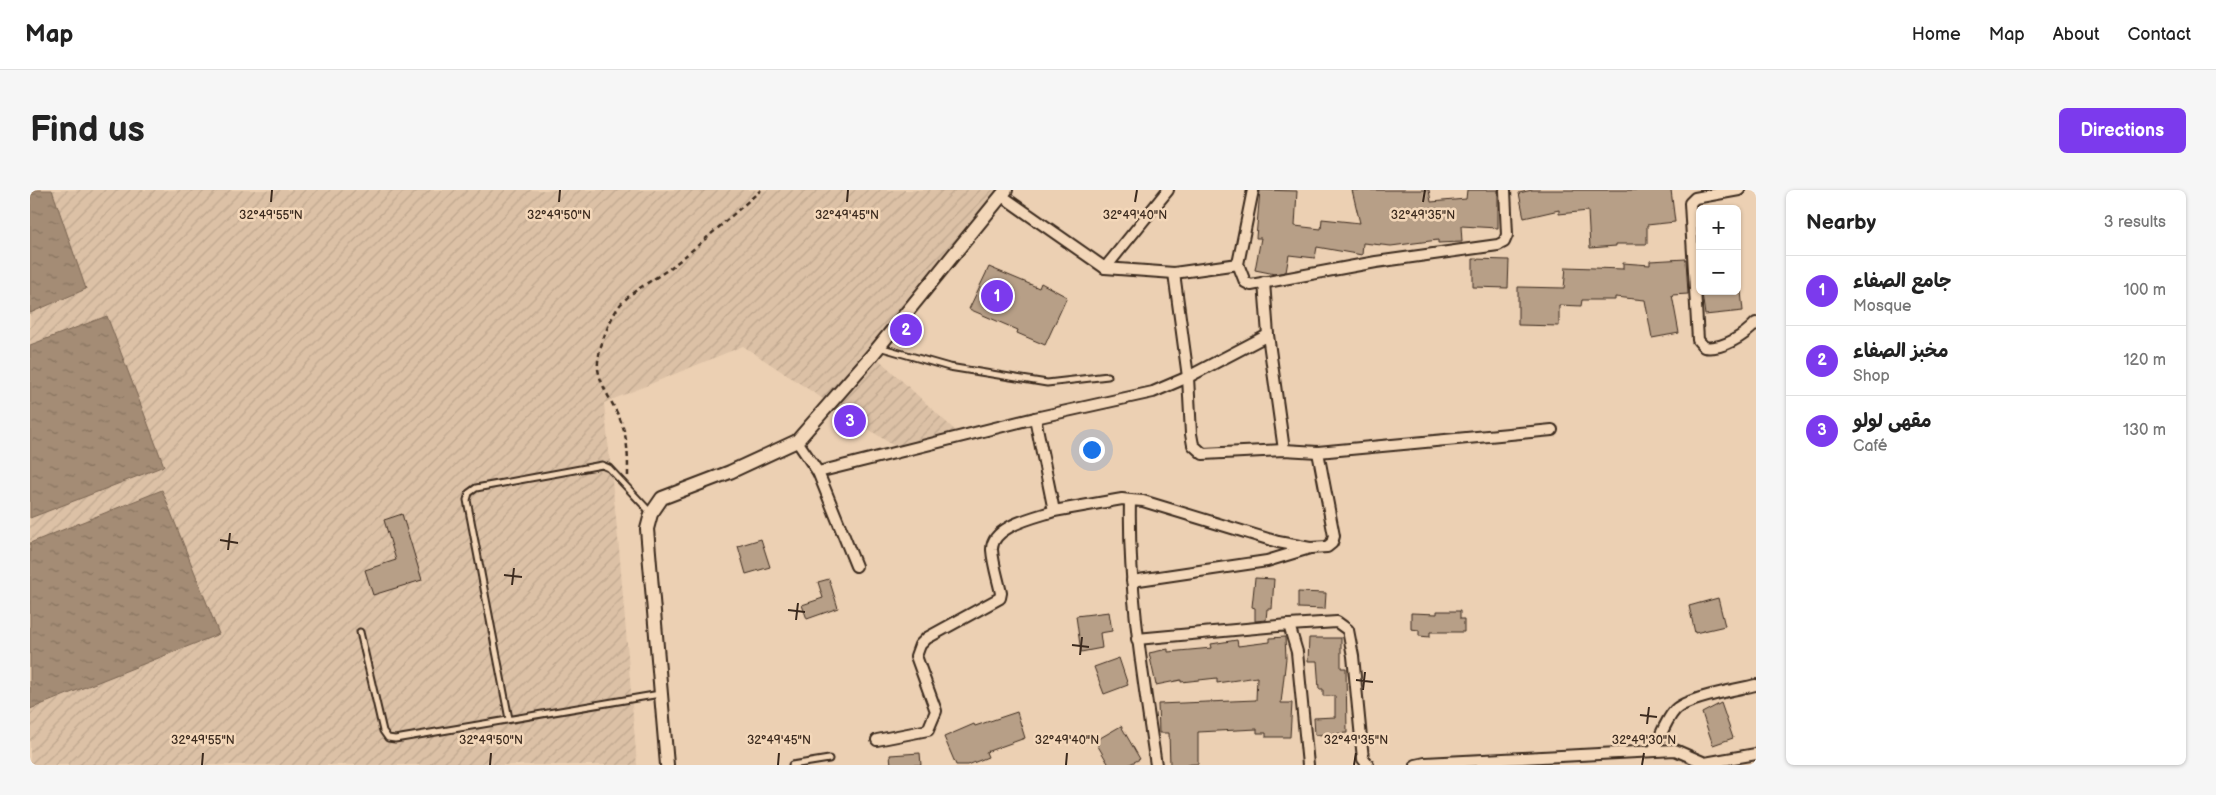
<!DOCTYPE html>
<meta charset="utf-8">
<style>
body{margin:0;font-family:"Balsamiq Sans","Playpen Sans Arabic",sans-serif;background:#f6f6f6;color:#222}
.controls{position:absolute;right:15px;top:15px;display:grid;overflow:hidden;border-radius:8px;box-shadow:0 1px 4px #0004}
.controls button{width:45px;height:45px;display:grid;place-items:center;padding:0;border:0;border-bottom:1px solid #e0e0e0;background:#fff;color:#222;font:25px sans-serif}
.you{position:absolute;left:1061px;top:259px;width:18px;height:18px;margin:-12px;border:4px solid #fff;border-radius:50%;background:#1a73e8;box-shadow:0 0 0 8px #1a73e833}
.badge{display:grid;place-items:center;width:32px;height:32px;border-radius:50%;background:#7c3aed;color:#fff;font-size:16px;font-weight:700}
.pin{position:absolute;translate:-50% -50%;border:2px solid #fff;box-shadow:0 1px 5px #0006}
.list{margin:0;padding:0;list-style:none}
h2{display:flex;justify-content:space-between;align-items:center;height:65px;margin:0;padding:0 20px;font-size:21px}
h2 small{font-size:16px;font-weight:400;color:#767676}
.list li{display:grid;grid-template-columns:32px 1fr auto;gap:15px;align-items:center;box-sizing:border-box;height:70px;padding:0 20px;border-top:1px solid #e0e0e0}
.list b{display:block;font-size:19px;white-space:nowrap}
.list p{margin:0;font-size:16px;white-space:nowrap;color:#767676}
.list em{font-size:16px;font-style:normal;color:#767676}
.map{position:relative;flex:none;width:1726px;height:575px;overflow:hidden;border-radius:8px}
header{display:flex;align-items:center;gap:30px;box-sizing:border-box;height:70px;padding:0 25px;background:#fff;border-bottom:1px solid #e0e0e0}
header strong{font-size:24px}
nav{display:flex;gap:28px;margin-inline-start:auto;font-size:18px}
.intro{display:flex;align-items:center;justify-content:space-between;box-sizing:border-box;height:120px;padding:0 30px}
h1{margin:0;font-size:35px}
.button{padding:12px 22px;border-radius:8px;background:#7c3aed;color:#fff;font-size:18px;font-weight:700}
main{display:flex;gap:30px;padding:0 30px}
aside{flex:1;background:#fff;border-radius:8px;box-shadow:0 1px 4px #0004}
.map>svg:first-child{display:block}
</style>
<header>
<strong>Map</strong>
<nav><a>Home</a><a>Map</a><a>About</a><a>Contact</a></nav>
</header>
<div class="intro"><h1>Find us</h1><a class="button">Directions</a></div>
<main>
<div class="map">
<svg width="1726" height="575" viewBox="0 0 1726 575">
<defs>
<pattern id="industrial-furrows" width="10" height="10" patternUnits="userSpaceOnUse" patternTransform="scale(1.25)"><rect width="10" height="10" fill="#dcc1a6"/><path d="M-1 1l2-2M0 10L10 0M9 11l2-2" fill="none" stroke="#bea68e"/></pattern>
<pattern id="water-ripples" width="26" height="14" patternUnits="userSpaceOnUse" patternTransform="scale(1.25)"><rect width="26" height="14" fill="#a48c75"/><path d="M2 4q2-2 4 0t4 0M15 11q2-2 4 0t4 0" fill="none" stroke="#87735f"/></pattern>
</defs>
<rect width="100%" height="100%" fill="#ecd0b3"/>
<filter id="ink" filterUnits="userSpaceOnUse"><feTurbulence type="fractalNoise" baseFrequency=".02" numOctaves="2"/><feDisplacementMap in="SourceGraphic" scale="10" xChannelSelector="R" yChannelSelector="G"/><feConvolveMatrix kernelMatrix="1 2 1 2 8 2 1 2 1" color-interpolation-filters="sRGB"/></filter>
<g filter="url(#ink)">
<!-- industrial -->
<polygon fill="url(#industrial-furrows)" points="0,0 976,0 843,164 929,244 867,258 713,156 574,213 589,358 607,575 0,575"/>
<!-- water -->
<g fill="url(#water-ripples)" stroke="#7a6552">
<polygon points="0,0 22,0 56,99 0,123"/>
<polygon points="77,126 134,276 0,328 0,155"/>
<polygon points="132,300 189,444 0,519 0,353"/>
</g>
<!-- building -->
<g fill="#b79f87" stroke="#3b2a1e">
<polygon points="1230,0 1267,1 1265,36 1291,39 1292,29 1330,33 1322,0 1399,0 1401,12 1436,9 1437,0 1468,0 1468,38 1431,36 1432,52 1408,53 1408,50 1361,56 1333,53 1332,65 1287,57 1285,68 1259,65 1256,82 1245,84 1225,80 1231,48 1226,48"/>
<polygon points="1502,0 1641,0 1645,32 1617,35 1617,54 1586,54 1586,56 1560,58 1558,21 1529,24 1529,20 1494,28 1489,3"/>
<polygon points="1443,69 1479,70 1478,98 1443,97"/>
<polygon points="1656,69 1658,104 1642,105 1649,143 1622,148 1615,110 1585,107 1585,110 1552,110 1551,116 1529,115 1529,136 1488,135 1488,97 1534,98 1536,77 1593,79 1593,73 1620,75 1620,71"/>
<polygon points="959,77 1009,98 1011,93 1037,107 1015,155 987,143 988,140 939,119"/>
<polygon points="1687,101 1711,101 1713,121 1675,125 1672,103"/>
<polygon points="372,324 392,390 343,405 335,380 366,370 354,330"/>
<polygon points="731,349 740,377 716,384 708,356"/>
<polygon points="1225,388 1244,389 1242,419 1237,419 1236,430 1225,431 1225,418 1222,417"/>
<polygon points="799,389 808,418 777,429 772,415 793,408 788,392"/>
<polygon points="1268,402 1296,403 1295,419 1268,418"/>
<polygon points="1688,408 1695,436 1665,443 1659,416"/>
<polygon points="1407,421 1430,421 1430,429 1434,429 1434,442 1400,442 1400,447 1389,446 1389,440 1381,439 1381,423 1407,424"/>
<polygon points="1079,422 1082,441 1070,443 1072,458 1051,462 1046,426"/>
<polygon points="1255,447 1256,468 1251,513 1262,513 1260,547 1236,547 1236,543 1227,543 1227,539 1168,542 1168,574 1140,575 1139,543 1129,543 1128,514 1226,510 1227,487 1187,493 1187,488 1151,492 1151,490 1126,495 1119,463 1138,459 1138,462 1182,458 1181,454 1207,450 1208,456 1240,452 1240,448"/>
<polygon points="1279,448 1311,448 1311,478 1316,478 1317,543 1285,545 1284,528 1305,527 1305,506 1293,506 1293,499 1289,499 1287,471 1278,471"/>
<polygon points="1089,468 1098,495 1074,504 1064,477"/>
<polygon points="1691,513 1703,548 1683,555 1672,523"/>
<polygon points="987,522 995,548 956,562 958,567 938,575 926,575 914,547 944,534 945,536"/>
<polygon points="1091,536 1110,569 1098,575 1079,575 1065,551"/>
<polygon points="890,563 891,575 861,575 860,565"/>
</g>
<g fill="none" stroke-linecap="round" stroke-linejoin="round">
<!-- service casing -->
<g stroke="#3b2a1e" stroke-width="9">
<g id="service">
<polyline points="849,157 919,177 1017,193 1078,186"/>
<polyline points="330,442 353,541 358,548 365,549 630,504"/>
<polyline points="479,529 437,310 439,303 446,298 572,275 579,278 621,323"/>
<polyline points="762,575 799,569"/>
</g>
</g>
<!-- minor casing -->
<g stroke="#3b2a1e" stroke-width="14">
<g id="minor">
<path d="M1709,0l-44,8 -5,5 8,137 6,7c18,3 40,-11 52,-24"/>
<polyline points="972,6 1075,78 1144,83 1208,74 1215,92 1221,95 1346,72 1468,55 1474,52 1477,45 1475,0"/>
<polyline points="1208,74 1223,0"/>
<polyline points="1075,78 1138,0"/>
<polyline points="1144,83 1158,187 1161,244 1163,255 1173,264 1254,260 1288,262 1522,240"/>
<polyline points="1234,92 1238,145"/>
<polyline points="1005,228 1024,321 1092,309 1100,310"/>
<polyline points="767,251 788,282 1005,228 1123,202 1158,187 1238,145 1254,260"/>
<polyline points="788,282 826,376"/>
<polyline points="1102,391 1237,371 1280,358 1297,357 1302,353 1304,346 1288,262"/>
<polyline points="1259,435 1307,432 1318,440 1323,466 1333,569 1338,575"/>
<polyline points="1107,449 1259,435 1267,462 1278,575"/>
<path d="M847,550l51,-10 8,-19 -20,-55 4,-11 7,-7 73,-40 1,-5c-3,-14 -8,-29 -9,-43 -1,-24 44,-33 62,-39"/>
<path d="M1623,561c7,-13 12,-30 22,-41 11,-12 63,-21 81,-25"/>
<path d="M1126,575c-13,-88 -28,-176 -26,-265l13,1 135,41 32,6"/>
<polyline points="1386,575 1395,573 1645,560 1675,573 1726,564"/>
</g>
</g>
<!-- tertiary casing -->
<g stroke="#3b2a1e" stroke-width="16">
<polyline id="tertiary" points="637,575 617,339 621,324 632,308 700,282 767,251 843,164 976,0"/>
</g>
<!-- path -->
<path stroke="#3b2a1e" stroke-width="2.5" stroke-dasharray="5 4" stroke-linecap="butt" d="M598,286c0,-21 0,-39 -9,-59 -7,-16 -18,-30 -21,-48 -2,-16 12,-52 22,-64 14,-16 32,-24 49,-36 32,-25 61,-52 92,-79"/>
<!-- service -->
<use href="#service" stroke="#f3d7b9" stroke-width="5"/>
<!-- minor -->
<use href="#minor" stroke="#f3d7b9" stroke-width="10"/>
<!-- tertiary -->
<use href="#tertiary" stroke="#f3d7b9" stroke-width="12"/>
</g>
</g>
<!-- ticks -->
<path fill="none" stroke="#3b2a1e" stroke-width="2" d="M241,12l1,-12M529,12l1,-12M817,12l1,-12M1105,12l2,-12M1393,12l2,-12M190,350l18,3M198,360l2,-17M474,385l18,2M482,395l2,-17M758,420l17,2M766,430l2,-17M1042,455l17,2M1050,465l2,-18M1326,490l17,2M1333,500l2,-18M1610,525l17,2M1617,534l2,-17M172,575l1,-12M460,575l1,-12M748,575l1,-12M1036,575l1,-12M1324,575l2,-12M1612,575l2,-12"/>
<g font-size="12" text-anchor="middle" fill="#3b2a1e" stroke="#f3d7b9" stroke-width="5" stroke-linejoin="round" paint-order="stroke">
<text x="241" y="29">32°49'55"N</text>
<text x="529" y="29">32°49'50"N</text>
<text x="817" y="29">32°49'45"N</text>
<text x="1105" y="29">32°49'40"N</text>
<text x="1393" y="29">32°49'35"N</text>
<text x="173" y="554">32°49'55"N</text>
<text x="461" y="554">32°49'50"N</text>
<text x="749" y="554">32°49'45"N</text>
<text x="1037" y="554">32°49'40"N</text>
<text x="1326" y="554">32°49'35"N</text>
<text x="1614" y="554">32°49'30"N</text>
</g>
</svg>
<div class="controls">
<button>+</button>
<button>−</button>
</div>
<div class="you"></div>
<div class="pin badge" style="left:967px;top:106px">1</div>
<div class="pin badge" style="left:876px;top:140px">2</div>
<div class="pin badge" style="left:820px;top:231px">3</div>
</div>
<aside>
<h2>Nearby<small>3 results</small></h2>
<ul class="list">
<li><span class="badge">1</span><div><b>جامع الصفاء</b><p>Mosque</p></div><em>100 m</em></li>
<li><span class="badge">2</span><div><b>مخبز الصفاء</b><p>Shop</p></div><em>120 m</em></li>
<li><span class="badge">3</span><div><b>مقهى لولو</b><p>Café</p></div><em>130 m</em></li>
</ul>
</aside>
</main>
